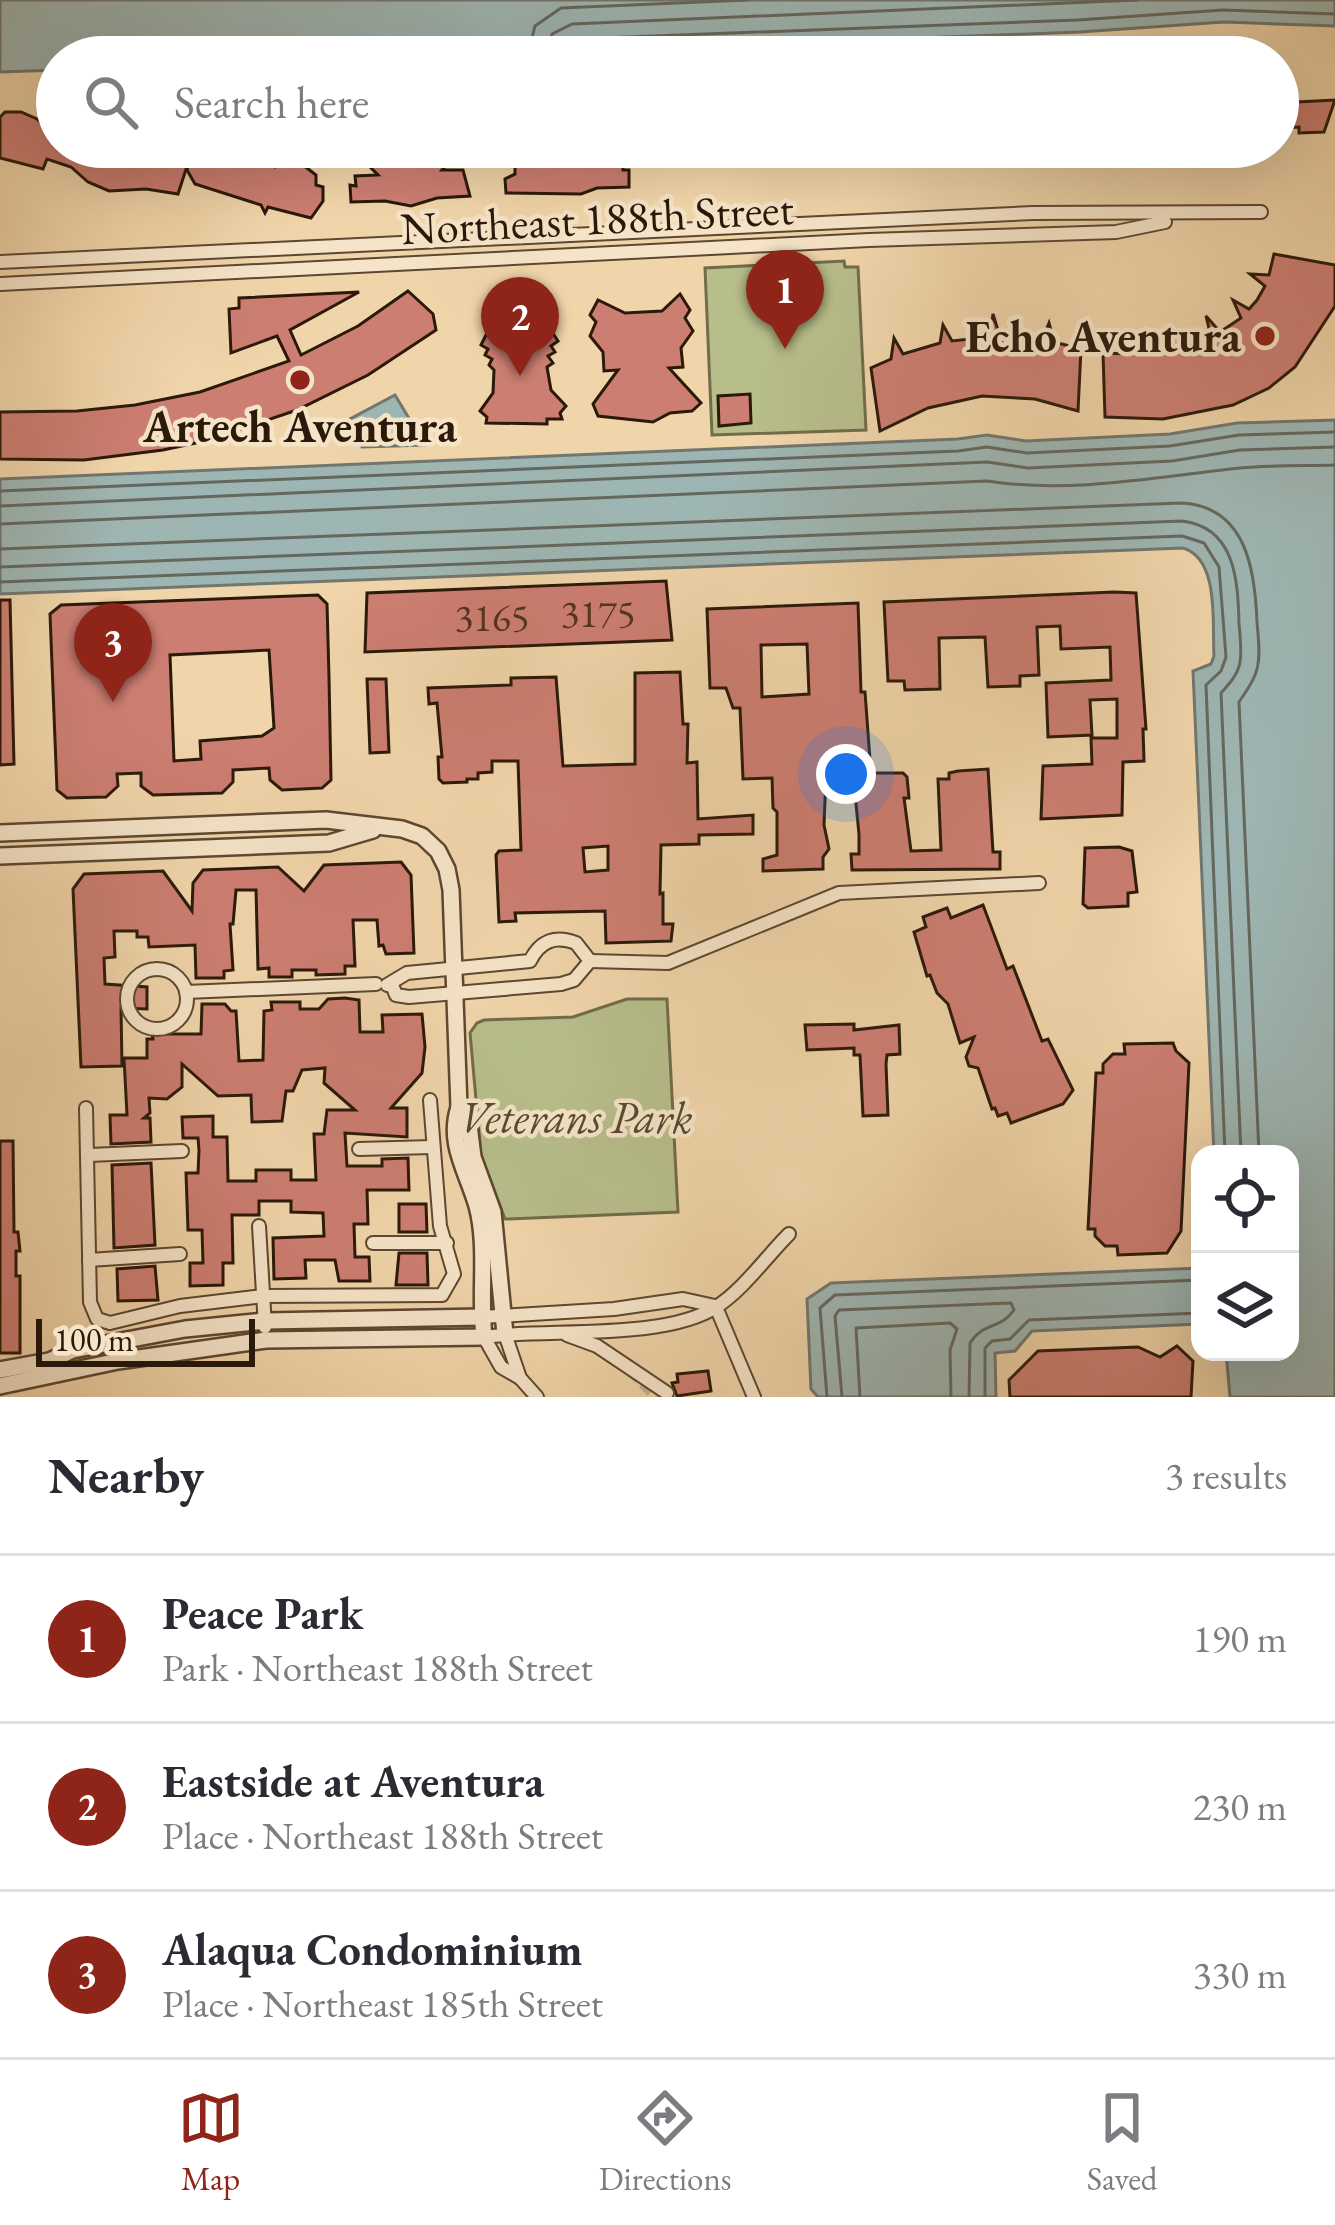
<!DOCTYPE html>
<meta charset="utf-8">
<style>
body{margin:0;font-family:"EB Garamond",serif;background:#f7f7f7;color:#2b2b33}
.controls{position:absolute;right:36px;bottom:36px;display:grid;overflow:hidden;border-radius:24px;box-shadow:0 12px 48px #0002}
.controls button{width:108px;height:108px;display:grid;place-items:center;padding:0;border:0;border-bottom:3px solid #e1e1e2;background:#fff;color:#2b2b33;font:60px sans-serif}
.scale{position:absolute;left:36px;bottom:30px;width:219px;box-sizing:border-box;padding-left:12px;border:6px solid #2b1909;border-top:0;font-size:33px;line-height:42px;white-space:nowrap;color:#2b1909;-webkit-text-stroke:9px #f6e4c8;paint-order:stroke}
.you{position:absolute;left:846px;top:774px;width:42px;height:42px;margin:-30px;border:9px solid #fff;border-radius:50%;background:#1a73e8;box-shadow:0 0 0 18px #1a73e833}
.badge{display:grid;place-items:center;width:78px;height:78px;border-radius:50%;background:#8f2418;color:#fff;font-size:39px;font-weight:700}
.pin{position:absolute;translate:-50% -99px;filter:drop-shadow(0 3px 6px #0008)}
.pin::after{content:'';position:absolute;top:63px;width:42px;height:36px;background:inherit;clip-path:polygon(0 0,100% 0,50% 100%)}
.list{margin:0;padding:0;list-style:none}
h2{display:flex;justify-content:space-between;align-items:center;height:156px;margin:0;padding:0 48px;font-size:51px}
h2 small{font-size:39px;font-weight:400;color:#7c7c81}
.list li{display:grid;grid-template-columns:78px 1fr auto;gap:36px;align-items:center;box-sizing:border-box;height:168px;padding:0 48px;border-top:3px solid #e1e1e2}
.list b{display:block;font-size:45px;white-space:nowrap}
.list p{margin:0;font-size:39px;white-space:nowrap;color:#7c7c81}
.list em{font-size:39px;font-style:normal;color:#7c7c81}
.icon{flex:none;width:66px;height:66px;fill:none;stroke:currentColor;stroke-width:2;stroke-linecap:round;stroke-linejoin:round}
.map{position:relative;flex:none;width:1335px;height:1397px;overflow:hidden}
.search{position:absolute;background:#fff;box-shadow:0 12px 48px #0002;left:36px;right:36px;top:36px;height:132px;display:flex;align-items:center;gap:30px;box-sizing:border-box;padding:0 42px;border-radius:66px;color:#7c7c81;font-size:45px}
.sheet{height:660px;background:#fff}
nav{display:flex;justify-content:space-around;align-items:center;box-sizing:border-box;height:168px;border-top:3px solid #e1e1e2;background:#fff;font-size:33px;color:#7c7c81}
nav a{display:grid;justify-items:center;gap:6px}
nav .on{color:#8f2418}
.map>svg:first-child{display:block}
</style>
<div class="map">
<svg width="1335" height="1397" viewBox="0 0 1335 1397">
<rect width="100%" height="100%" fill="#f1d5aa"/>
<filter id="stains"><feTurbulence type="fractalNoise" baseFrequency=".00167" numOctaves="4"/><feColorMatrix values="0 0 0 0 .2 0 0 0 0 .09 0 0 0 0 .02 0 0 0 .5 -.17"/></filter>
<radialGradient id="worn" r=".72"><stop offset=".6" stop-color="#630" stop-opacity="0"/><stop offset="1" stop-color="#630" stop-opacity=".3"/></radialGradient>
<!-- green -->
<g fill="#b7be8a" stroke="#716c4a" stroke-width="3">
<polygon points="844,261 845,267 858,267 866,430 712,435 705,268"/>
<polygon points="627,999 667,999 678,1212 505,1219 481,1155 470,1033 477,1023 484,1020 573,1017"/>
</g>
<!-- water -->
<g fill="#9eb6b3" stroke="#70776f" stroke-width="3">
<polygon points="0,0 1335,0 1335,26 1224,22 1080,32 408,57 57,57 57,70 0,72"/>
<polygon points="395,395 425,445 362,447 350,419"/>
<path d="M1335,420v977h-105l-4,-45h64v-198h-76l-21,-483 18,-7 3,-8c-2,-32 6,-97 -31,-108l-1183,46v-115l958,-40 29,-4 39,6 144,-7 67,-11z"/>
<polygon points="1200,1268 1200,1324 1032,1331 1015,1351 995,1353 996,1397 818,1397 811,1389 807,1299 831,1283"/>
</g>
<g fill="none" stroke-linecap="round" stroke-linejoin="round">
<!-- shore -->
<g stroke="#64685e" stroke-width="3">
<polyline points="527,57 535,26 561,8 748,0"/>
<polyline points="545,57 552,34 572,24 1137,0"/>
<polyline points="560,57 563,44 574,39 1078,20 1223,10 1335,14"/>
<polyline points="0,491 958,451 987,447 1027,453 1170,446 1239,435 1335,432"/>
<polyline points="0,506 987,462 1028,468 1172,461 1240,450 1335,447"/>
<path d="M0,524l987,-43c84,13 169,-4 253,-13 32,-3 64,-2 95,-3"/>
<path d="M0,549l1181,-46c65,3 74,66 76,119 1,15 4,32 0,47 -3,13 -11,22 -18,33l20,452"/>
<path d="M0,567l1182,-46c53,6 56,59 57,103 1,12 3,26 1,38 -2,13 -11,22 -19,31l20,461"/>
<polyline points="0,582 1182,536 1204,543 1219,567 1226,657 1221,671 1206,685 1225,1154"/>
<polyline points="827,1397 820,1308 835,1295 1200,1280"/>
<path d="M842,1397l-7,-81 4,-6 172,-7 3,7c-14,20 -31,12 -44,33l-1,54"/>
<polyline points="860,1397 856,1328 950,1323 957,1329 950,1350 951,1397"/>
<polyline points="985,1397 985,1348 992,1341 1010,1339 1029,1320 1200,1313"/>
</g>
</g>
<!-- building -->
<g fill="#cd7e72" stroke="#2b1909" stroke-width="3" fill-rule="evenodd">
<polygon points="1335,100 1324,132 1299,133 1299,127 1278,128 1278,103"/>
<polygon points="5,112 21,112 37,119 57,138 57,147 178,147 189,160 178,194 146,189 109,191 88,182 71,167 47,159 43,169 0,158 0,117"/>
<polygon points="195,147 208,150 209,147 241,147 257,162 275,167 276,163 285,161 303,165 316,175 316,185 323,187 323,201 311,218 268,207 265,213 261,205 195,184 187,170"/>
<polygon points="364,147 451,147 457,152 442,170 463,170 470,196 437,198 411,206 385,201 351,202 350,185 356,186 355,176 378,175 360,157"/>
<polygon points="519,147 613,147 600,162 623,160 623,170 629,170 629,187 597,188 581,194 506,193 505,179 515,174 515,166 540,166"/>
<polygon points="746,147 819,147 819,157 747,160"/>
<polygon points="1274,254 1335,265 1335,306 1295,367 1269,388 1233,405 1163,419 1105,417 1103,353 1130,354 1134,337 1142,354 1172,349 1174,332 1185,346 1193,343 1211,337 1206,316 1220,332 1241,318 1233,300 1249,309 1257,300 1265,286 1250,274 1269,275"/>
<polygon points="408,291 433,314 436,330 368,375 297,410 205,441 163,450 84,460 0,459 0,412 77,411 135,405 200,392 289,361 277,336 231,353 229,309 239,308 239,298 359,292 290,330 301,355 358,326"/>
<polygon points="680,294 690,310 685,318 693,331 681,348 683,367 669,368 701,403 692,411 670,413 653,422 598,416 593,404 618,370 604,371 603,352 590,336 596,322 590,315 598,300 625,313 662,311"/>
<polygon points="993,314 1000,337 1042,340 1049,323 1054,342 1081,349 1078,411 1035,399 982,396 928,408 880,431 871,368 891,359 894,338 903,354 940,343 943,325 952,341 990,337"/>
<polygon points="546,323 558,341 551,346 555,352 548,356 553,363 547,367 551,390 566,406 560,413 562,419 547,419 547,424 486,423 487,417 480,411 493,393 494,370 489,365 492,359 485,355 488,349 481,345 491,325 510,336 527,336"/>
<polygon points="750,394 751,423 719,426 718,396"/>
<polygon points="666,581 672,640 365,652 367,593"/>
<polygon points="1114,592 1136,593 1146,729 1143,729 1144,761 1123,762 1122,815 1041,819 1043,766 1092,764 1091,738 1117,738 1117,699 1090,700 1092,735 1048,737 1046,683 1111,680 1110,647 1061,649 1060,626 1037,627 1039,675 1020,676 1020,686 988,687 985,637 939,638 940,689 905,690 904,681 888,681 884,602"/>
<path d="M318,595l9,9 2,73 2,103 -9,8 -40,2 -12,-10 -1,-12 -36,2v12l-11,11 -69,2 -12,-9v-13l-24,1 1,12 -12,11 -39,1 -10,-8 -7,-176 11,-9zM269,650l5,78 -12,8 -62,5 1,18 -27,2 -4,-106z"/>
<polygon points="0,600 10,600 14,764 0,765"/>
<path d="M858,603l3,89h4l6,81h32l4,4 2,21h-5l7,53 30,-1 -3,-71h11v-6l9,-2 30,-2 5,83h7v17l-148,1 -1,-16h8v-20l-6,-60 -27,2 -2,49 5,24 -6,8v12l-60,2v-12l14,-4v-43l-4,-4 -1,-30 -29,1 -3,-71h-7l-7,-20h-16l-3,-79zM807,644l2,50 -47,3 -1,-52z"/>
<path d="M680,672l3,52h5l-1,39 10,-1 1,57 55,-4v19l-54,1v9l-38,1 -1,49 3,-1v31h10l-2,17 -65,2 -1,-32 -90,2 1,8 -17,1 -3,-67 3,-4 22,-1 -3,-89h-26v11l-14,1v6h-11v3l-24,1 -4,-4 -1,-22h4l-5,-54 -8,1 -1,-16 83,-3v-7l45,-1 7,89 72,-2v-91zM608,846v24l-23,2 -2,-24z"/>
<polygon points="367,679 386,679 389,752 370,753"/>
<polygon points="1119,847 1132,851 1137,892 1128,893 1128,906 1088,908 1083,904 1085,848"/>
<polygon points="401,862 411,875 414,953 386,954 383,945 379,946 377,920 353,920 355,966 345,966 345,974 316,975 316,970 292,970 292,977 269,977 269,968 258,969 256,890 236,890 233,924 230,924 233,970 224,971 224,978 196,978 195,945 149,947 148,937 137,937 137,931 114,931 115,957 104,958 105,984 147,987 147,1009 121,1008 122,1066 81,1067 73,889 84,874 163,871 192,911 193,883 203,870 278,867 304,891 324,865"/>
<polygon points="983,905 1007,969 1013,966 1042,1041 1048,1039 1073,1090 1063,1104 1011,1123 1007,1113 998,1116 995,1108 992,1109 978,1068 969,1066 966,1057 974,1037 960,1043 948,1004 937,993 930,975 927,976 914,932 926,927 923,917 947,908 951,918"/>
<polygon points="345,998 359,1000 360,1032 383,1032 382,1015 422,1014 425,1047 422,1073 391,1108 407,1108 407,1137 345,1133 347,1166 382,1166 382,1159 408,1158 409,1190 367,1190 368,1224 354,1224 355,1257 369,1257 370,1281 339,1281 335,1260 305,1260 306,1278 274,1279 273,1238 324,1236 323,1213 291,1212 291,1201 259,1201 259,1215 232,1215 233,1263 223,1263 223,1285 190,1286 190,1263 203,1263 202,1230 188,1230 186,1173 198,1173 199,1150 198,1138 183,1138 182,1117 213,1116 213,1137 227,1137 228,1181 256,1181 256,1170 291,1170 291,1180 316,1180 314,1134 324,1134 327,1110 355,1110 324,1083 325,1068 302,1070 293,1091 286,1091 282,1121 252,1122 251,1095 218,1096 182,1064 182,1087 167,1099 149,1098 150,1113 144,1118 150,1118 151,1142 111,1144 110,1115 127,1115 124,1058 147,1058 147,1039 153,1039 152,1034 201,1034 202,1004 225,1004 231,1011 236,1011 239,1061 263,1060 264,1011 272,1010 271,1002 300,1002 300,1009 319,1009 328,999"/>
<polygon points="854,1024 854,1030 899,1025 900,1054 887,1055 886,1064 888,1115 863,1116 860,1055 854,1055 854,1048 807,1050 805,1025"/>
<polygon points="1173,1043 1176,1051 1189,1063 1181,1231 1167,1253 1118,1255 1117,1246 1105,1246 1095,1236 1095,1229 1088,1229 1096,1073 1103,1073 1103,1064 1113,1054 1125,1054 1124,1044"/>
<polygon points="0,1141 13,1141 14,1232 18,1232 20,1251 16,1251 16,1276 20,1276 20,1353 0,1353"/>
<polygon points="151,1163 155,1245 114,1248 112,1165"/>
<polygon points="399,1204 426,1204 427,1232 399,1232"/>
<polygon points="399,1253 427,1253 428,1285 396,1285"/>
<polygon points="155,1266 158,1300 118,1301 117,1269"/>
<polygon points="1177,1346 1193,1361 1191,1397 1010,1397 1009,1380 1038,1351 1138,1347 1160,1357"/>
<polygon points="708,1371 711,1391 677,1396 672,1383 678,1382 677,1374"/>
</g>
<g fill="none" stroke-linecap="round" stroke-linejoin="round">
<!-- minor-tunnel -->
<polyline stroke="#c9af8a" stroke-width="12" stroke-dasharray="12 6" stroke-linecap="butt" points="631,1370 657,1397"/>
<!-- minor casing -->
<g stroke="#5c4831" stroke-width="16">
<g id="minor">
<polyline points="0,262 1033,213 1261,212"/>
<polyline points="0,284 869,240 1116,232 1165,222"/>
<polyline points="590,961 668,963 839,893 1039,883"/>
<circle cx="157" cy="999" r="30"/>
<path d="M387,985l20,-12 123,-12c10,-20 25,-26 46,-18l14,18"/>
<polyline points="392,985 396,995 409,997 561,984 574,980 590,961"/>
<polyline points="186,992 376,984"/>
<polyline points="86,1108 90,1302 97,1319 110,1323 180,1306 263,1296 442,1295 454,1274 440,1226 430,1100"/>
<polyline points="359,1149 432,1147"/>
<polyline points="89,1155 182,1151"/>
<polyline points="259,1226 265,1327"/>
<polyline points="373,1243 447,1243"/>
<polyline points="89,1260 180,1254"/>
<polyline points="716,1307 754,1397"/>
<polyline points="482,1317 614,1309 683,1299 715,1306"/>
<polyline points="505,1334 520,1378 537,1397"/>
<polyline points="567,1335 597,1346 667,1393"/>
<path d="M520,1378l-19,-11 -17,-30c63,-9 179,4 232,-30 27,-17 50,-50 73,-73"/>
</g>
</g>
<!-- tertiary casing -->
<g stroke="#5c4831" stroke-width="20">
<g id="tertiary">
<path d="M0,833l326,-13 76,9 20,7 16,15 9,18 4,21 8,217c-12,37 8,64 18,99 11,41 2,88 7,131l-218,3 -148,21 -118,25"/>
<polyline points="0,856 329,843 373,830"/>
<polyline points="459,1107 469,1125 473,1157 493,1212 505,1334"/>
<polyline points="0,1370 49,1361 73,1350 185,1329 265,1321 482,1317"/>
</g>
</g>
<!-- minor -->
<use href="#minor" stroke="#f6e4c8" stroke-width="12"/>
<!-- tertiary -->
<use href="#tertiary" stroke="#f6e4c8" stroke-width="15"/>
</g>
<!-- markers -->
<g fill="#8f2418" stroke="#f6e4c8" stroke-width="4.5">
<circle cx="1265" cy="336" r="12"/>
<circle cx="300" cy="380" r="12"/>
</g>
<g text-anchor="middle" stroke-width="9" stroke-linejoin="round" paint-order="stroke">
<!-- number labels -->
<g font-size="39" fill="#543223">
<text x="598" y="627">3175</text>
<text x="492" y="631">3165</text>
</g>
<!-- street labels -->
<g font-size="45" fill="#2b1909" stroke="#f6e4c8">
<text transform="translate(597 218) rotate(-3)" y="16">Northeast 188th Street</text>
</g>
<!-- poi labels -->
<g font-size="45" font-weight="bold" fill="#2b1909" stroke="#f6e4c8" text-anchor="end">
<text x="1241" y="352">Echo Aventura</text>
<text x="300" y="442" text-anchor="middle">Artech Aventura</text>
</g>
<!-- park labels -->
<g font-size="45" font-style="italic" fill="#554b30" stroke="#f6e4c8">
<text x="576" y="1133">Veterans Park</text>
</g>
</g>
<rect width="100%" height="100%" filter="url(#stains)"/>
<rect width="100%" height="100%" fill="url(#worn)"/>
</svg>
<div class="controls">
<button><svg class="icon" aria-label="locate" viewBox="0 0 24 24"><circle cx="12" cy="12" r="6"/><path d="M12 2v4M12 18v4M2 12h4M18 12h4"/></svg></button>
<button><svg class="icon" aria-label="layers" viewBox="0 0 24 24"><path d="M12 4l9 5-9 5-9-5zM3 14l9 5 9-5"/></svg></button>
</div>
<div class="scale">100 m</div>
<div class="you"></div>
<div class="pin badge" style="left:785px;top:349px">1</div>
<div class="pin badge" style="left:520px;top:376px">2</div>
<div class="pin badge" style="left:113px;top:702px">3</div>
<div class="search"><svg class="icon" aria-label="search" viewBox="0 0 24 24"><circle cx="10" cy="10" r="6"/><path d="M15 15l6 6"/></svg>Search here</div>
</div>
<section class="sheet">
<h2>Nearby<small>3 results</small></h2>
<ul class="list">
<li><span class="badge">1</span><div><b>Peace Park</b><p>Park · Northeast 188th Street</p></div><em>190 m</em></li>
<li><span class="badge">2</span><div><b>Eastside at Aventura</b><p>Place · Northeast 188th Street</p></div><em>230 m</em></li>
<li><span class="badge">3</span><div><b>Alaqua Condominium</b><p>Place · Northeast 185th Street</p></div><em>330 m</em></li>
</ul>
</section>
<nav>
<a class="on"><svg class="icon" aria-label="map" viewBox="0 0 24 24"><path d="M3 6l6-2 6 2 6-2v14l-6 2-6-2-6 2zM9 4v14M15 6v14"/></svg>Map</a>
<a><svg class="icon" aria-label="directions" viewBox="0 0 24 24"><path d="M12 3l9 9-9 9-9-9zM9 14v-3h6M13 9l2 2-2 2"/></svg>Directions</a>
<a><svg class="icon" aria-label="saved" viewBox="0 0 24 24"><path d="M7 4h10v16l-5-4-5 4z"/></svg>Saved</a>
</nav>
